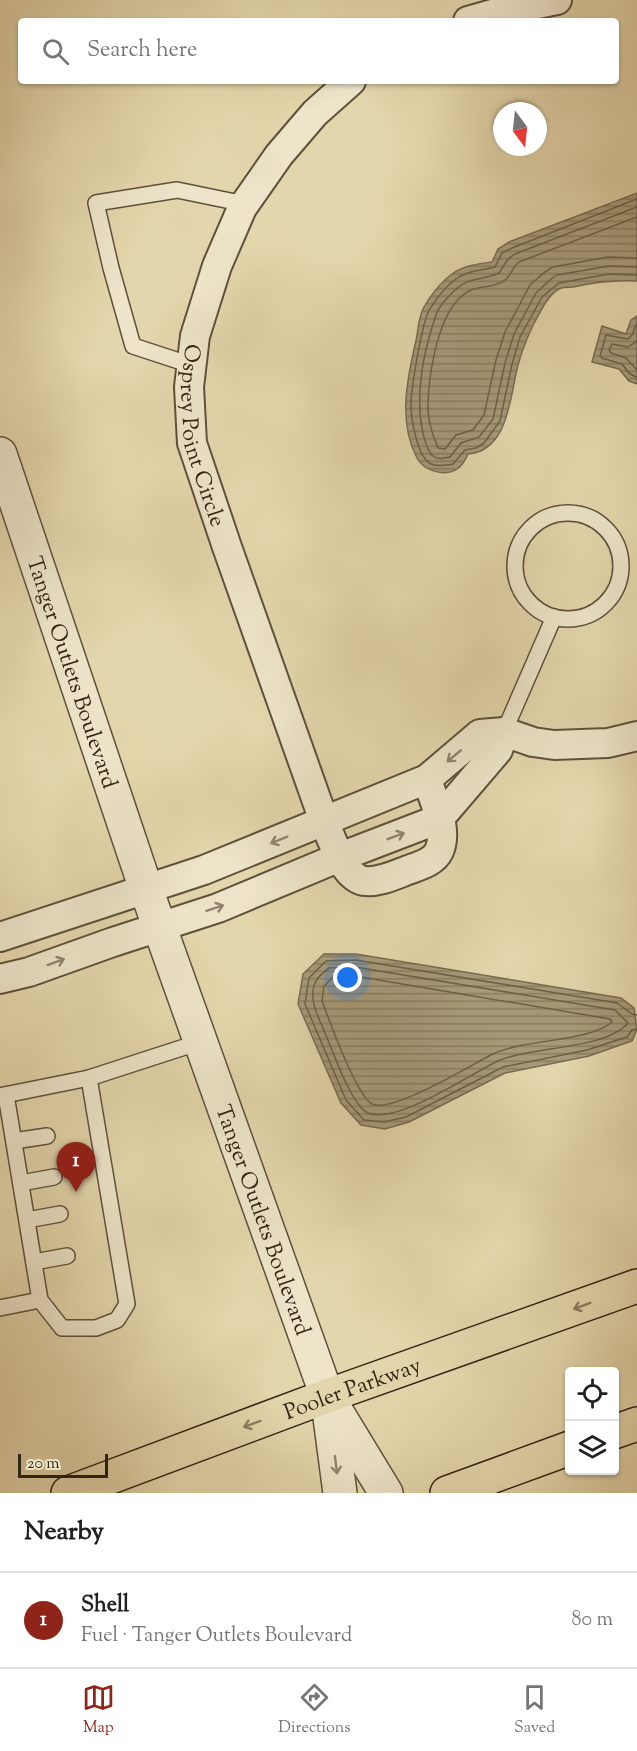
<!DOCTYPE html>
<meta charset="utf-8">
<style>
body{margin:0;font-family:"Sorts Mill Goudy",serif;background:#f6f6f6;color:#202124}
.controls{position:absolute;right:18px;bottom:18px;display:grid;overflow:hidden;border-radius:6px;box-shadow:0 2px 4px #0004}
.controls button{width:54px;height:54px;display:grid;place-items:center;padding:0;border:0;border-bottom:2px solid #e0e0e0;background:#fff;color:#202124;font:30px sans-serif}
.compass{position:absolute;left:493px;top:102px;width:54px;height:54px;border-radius:50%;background:#fff;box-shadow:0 2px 4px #0004;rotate:165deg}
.scale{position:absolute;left:18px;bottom:15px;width:90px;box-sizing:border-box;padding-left:6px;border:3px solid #322515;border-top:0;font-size:16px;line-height:21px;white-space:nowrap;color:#322515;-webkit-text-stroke:4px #ede4c9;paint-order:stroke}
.you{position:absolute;left:348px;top:978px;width:21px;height:21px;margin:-15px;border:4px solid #fff;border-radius:50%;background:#1a73e8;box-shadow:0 0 0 9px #1a73e833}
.badge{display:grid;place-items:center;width:39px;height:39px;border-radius:50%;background:#8f2418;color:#fff;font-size:20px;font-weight:700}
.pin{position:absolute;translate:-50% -50px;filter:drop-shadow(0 2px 3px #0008)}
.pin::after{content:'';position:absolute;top:32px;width:21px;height:18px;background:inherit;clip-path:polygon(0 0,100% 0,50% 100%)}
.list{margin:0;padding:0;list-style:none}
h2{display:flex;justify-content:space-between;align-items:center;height:78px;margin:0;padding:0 24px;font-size:26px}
h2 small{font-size:20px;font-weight:400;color:#757577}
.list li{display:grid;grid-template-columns:39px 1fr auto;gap:18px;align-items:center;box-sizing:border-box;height:96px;padding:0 24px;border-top:2px solid #e0e0e0}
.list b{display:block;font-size:22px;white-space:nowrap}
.list p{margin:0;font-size:20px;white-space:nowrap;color:#757577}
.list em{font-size:20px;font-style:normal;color:#757577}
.icon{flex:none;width:33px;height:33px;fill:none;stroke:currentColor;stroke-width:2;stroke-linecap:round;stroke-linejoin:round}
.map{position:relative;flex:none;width:637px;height:1493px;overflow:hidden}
.search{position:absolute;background:#fff;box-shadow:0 2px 4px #0004;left:18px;right:18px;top:18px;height:66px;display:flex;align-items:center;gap:15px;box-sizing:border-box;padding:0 21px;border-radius:6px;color:#757577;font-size:22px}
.sheet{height:174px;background:#fff}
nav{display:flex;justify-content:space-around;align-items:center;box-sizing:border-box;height:84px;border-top:2px solid #e0e0e0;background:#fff;font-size:16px;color:#757577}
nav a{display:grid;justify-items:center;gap:3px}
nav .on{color:#8f2418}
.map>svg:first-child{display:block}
</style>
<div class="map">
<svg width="637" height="1493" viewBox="0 0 637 1493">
<defs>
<pattern id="water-rules" width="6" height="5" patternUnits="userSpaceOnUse" patternTransform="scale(1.5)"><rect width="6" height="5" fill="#a79a79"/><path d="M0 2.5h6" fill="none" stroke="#897d62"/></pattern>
</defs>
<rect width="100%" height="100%" fill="#e4d6ac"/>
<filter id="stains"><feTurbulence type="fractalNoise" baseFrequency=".00333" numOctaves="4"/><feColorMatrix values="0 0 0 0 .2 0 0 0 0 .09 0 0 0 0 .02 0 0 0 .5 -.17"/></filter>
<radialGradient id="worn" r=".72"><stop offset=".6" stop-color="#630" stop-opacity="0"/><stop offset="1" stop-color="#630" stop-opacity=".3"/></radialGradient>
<!-- water -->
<g fill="url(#water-rules)" stroke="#786b51" stroke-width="1.5">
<path d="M637,193v88c-23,-1 -42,1 -64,6 -4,0 -10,0 -14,2 -9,5 -15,16 -20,25 -9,16 -16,33 -21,51 -8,30 -9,86 -50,89 -3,6 -5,11 -11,15 -12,8 -33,2 -40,-11 -20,-37 -9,-83 0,-122 1,-8 2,-19 6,-27 6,-12 18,-27 29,-35 12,-9 26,-10 40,-12l6,-13 11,-7z"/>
<polygon points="637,316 637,384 629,381 619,369 592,362 602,326 626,334 631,320"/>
<polygon points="324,954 356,954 621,998 634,1008 637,1029 632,1041 589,1056 505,1073 409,1122 385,1129 361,1125 341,1103 298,1004 303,974"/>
</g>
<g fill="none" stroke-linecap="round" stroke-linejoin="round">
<!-- shore -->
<g stroke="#6c6047" stroke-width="1.5">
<path d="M637,199l-125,49 -10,5 -7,14c-14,4 -27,3 -39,12 -11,8 -20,20 -27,31 -7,14 -18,78 -18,95 0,13 6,52 20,59 6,3 15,1 22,0l12,-14 11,-2 8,-5 16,-22 12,-57 8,-27 22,-40 17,-14 50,-9 28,1"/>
<path d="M637,207l-122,47 -7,5 -9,14c-21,9 -31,2 -49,22 -6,6 -13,15 -15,23 -13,38 -22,87 -9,126 2,4 3,9 7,12 5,4 11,2 17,1l11,-14 18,-6 14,-18 12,-56 9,-29 22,-41 15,-14 6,-4 52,-9 28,1"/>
<path d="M637,217l-118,45c-7,5 -7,13 -14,18 -16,12 -31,0 -49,22 -19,22 -27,72 -28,101 -1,15 4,31 10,45l7,1 11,-14 17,-5 11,-15 12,-55 9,-28 25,-47 15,-13 8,-5 55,-10 29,1"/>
<polyline points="637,323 632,335 628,339 606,335 600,356 602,358 622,364 629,373 637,378"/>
<polyline points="637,341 628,347 612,344 609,350 611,353 626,358 637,370"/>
<path d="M355,967l260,43 13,13c-23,27 -97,23 -130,38 -28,13 -101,64 -130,52 -17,-8 -35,-62 -43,-80 -6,-15 -18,-35 -9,-52 2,-5 9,-9 13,-13z"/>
<path d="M355,976l255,43 2,3c-22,20 -89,17 -119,32 -21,10 -101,60 -121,50 -15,-8 -43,-84 -50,-103l2,-15 9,-9z"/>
<polyline points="637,1015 632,1014 617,1003 356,960 326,961 309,978 305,1004 346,1100 364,1120 384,1122 406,1117 503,1067 587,1050 627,1037 632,1030 637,1029"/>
</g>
<!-- service casing -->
<g stroke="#5e513b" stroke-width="18">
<g id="service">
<polyline points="191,365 133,346 111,268 96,203 177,190 245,204"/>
<circle cx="568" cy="566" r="53"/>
<polyline points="504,732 554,617"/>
<polyline points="6,1095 40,1300 62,1328 96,1328 117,1320 127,1304 89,1078"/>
<polyline points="0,1096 89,1078 200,1042"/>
<polyline points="14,1141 47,1136"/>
<polyline points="21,1183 54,1177"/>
<polyline points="27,1220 60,1214"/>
<polyline points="34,1262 67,1256"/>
<polyline points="0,1308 40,1300"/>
</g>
</g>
<!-- minor casing -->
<g stroke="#5e513b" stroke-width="32">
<g id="minor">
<polyline points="468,21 503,11 557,0"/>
<path id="s1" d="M351,81l-36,32 -36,42 -37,53 -25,58 -22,70 -6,51 3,56 35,104 97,274c8,18 19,56 40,60 14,2 31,-6 44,-11 11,-4 26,-8 31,-19 10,-22 -6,-51 -12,-72"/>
<polyline points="0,937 204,870 427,779 480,734 504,732 533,742 554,745 608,743 637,736"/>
<polyline points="0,979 29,972 113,942 218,908 340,857 439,819 498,750 504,732"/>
</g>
</g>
<!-- tertiary casing -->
<g stroke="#5e513b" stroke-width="36">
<g id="tertiary">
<path id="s2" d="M0,454l146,435 181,507 59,97"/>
<polyline points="329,1410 340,1493"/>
</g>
</g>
<!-- primary casing -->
<g stroke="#322515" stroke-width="36">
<g id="primary">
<polyline points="614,1432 637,1424"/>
<path id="s3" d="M68,1493l259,-97 310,-110"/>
<polyline points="447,1493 570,1448"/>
</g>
</g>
<!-- service -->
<use href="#service" stroke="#ede4c9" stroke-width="15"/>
<!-- minor -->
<use href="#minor" stroke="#ede4c9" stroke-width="28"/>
<!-- tertiary -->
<use href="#tertiary" stroke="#ede4c9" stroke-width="33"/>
<!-- primary -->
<use href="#primary" stroke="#e4d6ac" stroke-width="33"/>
</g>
<!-- one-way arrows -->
<defs><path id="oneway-shaft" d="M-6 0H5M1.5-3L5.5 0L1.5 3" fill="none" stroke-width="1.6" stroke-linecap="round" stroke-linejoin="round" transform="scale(1.5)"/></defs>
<g stroke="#90846f">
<use href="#oneway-shaft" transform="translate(454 756) rotate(140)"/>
<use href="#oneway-shaft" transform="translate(396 836) rotate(-21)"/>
<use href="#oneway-shaft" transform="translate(279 840) rotate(158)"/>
<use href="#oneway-shaft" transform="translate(215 908) rotate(-19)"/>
<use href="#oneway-shaft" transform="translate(56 962) rotate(-20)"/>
<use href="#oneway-shaft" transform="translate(336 1465) rotate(83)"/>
</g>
<g stroke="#8b7e60">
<use href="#oneway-shaft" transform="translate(582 1306) rotate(160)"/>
<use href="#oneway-shaft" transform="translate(252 1424) rotate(160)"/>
</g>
<g text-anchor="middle" stroke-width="5" stroke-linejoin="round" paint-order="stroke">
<!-- street labels -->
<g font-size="22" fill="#322515" stroke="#ede4c9">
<text dy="8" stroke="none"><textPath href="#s1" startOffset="406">Osprey Point Circle</textPath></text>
<text dy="8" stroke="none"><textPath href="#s2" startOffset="230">Tanger Outlets Boulevard</textPath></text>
<text dy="8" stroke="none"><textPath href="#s2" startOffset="810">Tanger Outlets Boulevard</textPath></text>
<text dy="8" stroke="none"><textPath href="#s3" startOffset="303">Pooler Parkway</textPath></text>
</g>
</g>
<rect width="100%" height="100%" filter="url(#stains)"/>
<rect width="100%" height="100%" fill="url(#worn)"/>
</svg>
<div class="controls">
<button><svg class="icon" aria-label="locate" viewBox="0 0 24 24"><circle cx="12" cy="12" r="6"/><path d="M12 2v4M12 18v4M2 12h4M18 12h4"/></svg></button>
<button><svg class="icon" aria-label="layers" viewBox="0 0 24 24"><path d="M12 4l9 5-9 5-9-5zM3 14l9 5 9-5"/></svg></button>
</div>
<svg class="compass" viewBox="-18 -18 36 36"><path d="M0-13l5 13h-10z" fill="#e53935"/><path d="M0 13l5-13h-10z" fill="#757577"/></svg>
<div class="scale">20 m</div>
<div class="you"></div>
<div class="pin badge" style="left:76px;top:1192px">1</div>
<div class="search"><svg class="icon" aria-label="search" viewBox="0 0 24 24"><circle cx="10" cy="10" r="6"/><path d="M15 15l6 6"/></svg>Search here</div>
</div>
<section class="sheet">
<h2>Nearby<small></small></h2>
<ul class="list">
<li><span class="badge">1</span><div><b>Shell</b><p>Fuel · Tanger Outlets Boulevard</p></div><em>80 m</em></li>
</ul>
</section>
<nav>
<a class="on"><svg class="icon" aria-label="map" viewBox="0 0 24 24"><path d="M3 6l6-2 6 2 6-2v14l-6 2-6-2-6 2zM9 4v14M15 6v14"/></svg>Map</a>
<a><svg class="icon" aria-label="directions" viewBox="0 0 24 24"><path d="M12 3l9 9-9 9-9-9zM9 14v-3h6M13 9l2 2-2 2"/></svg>Directions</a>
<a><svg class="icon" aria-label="saved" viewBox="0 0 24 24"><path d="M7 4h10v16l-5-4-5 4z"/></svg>Saved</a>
</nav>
